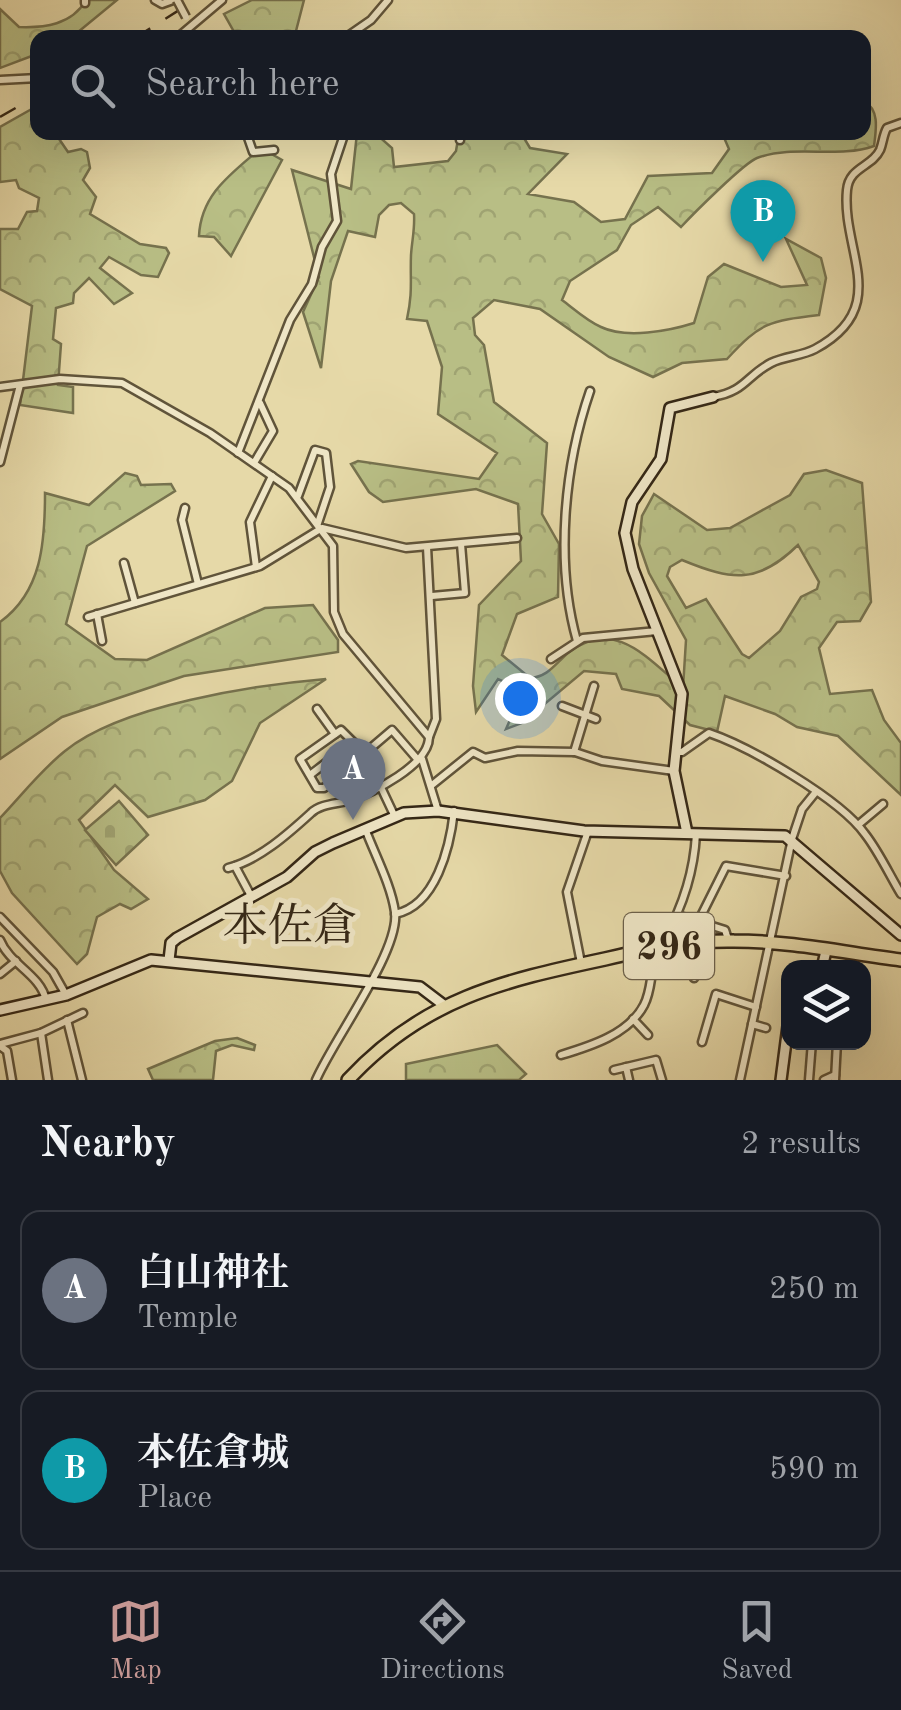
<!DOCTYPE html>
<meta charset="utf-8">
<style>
body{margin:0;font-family:"Old Standard TT","Noto Serif JP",serif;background:#242831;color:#f1f3f6}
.controls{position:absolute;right:30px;bottom:30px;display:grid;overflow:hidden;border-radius:20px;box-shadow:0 10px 40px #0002}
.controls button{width:90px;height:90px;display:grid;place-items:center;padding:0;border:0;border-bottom:2px solid #363941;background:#171b24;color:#f1f3f6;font:50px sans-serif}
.you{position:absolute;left:520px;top:698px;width:35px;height:35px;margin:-25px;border:8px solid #fff;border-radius:50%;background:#1a73e8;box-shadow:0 0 0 15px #1a73e833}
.badge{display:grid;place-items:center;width:65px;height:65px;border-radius:50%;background:#c59692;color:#fff;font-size:32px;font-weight:700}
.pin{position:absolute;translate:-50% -82px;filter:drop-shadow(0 2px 5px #0008)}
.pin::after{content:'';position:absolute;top:52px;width:35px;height:30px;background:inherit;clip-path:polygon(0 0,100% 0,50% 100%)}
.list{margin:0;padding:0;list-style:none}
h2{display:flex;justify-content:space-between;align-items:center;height:130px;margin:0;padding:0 40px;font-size:42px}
h2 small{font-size:32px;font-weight:400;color:#9ea1a6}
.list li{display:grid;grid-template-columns:65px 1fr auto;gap:30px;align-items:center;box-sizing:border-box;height:160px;margin:0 20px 20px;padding:0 20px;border:2px solid #363941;border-radius:20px}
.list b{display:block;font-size:38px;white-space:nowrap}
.list p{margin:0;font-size:32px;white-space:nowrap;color:#9ea1a6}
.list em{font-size:32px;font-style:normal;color:#9ea1a6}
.icon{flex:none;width:55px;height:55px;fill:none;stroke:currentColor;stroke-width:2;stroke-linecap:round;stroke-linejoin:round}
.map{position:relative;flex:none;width:901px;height:1080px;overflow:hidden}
.search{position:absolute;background:#171b24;box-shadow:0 10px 40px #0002;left:30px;right:30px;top:30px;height:110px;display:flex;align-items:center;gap:25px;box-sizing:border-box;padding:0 35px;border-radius:20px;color:#9ea1a6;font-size:38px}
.sheet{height:490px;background:#171b24}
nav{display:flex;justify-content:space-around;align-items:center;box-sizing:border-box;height:140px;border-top:2px solid #363941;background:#171b24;font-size:28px;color:#9ea1a6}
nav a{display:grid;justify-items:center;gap:5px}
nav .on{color:#c59692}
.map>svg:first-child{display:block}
</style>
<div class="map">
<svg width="901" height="1080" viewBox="0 0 901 1080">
<defs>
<pattern id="forest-crowns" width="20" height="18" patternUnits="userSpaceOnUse" patternTransform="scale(2.5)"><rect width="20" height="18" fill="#b8be85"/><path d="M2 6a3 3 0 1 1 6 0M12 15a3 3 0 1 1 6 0" fill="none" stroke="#9fa372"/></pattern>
<pattern id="cemetery-stones" width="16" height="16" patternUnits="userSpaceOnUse" patternTransform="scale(2.5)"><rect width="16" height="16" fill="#b8be85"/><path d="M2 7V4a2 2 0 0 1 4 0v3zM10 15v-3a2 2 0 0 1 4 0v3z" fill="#9fa372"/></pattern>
</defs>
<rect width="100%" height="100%" fill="#e6d9a8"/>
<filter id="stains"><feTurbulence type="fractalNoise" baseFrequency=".002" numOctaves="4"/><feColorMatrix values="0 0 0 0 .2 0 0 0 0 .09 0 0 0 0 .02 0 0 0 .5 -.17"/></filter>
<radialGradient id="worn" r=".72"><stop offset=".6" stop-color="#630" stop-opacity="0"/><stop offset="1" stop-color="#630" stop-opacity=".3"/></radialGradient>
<!-- forest -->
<g fill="url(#forest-crowns)" stroke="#76724e" stroke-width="2.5" fill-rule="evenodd">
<path d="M86,0h31l-45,37 -34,1 -1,16 -37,14v-59l19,18c25,1 53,-2 67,-27z"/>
<polygon points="252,0 304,0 296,31 301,37 237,37 224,14"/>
<path d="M864,101c16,9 12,29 10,45 -36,13 -79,-2 -117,12 -13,5 -64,56 -76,69l-23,-20 -27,18 -14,25 -47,31 -8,19c12,9 25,21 39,27 25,12 68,4 93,-4l14,-46 16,-13 57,23 26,-2 -21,-46 35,19 5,20 -7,37c-50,6 -58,7 -92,44l-45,4 -29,14 -44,-20 -69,-48 -46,-9 -21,18 2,17 9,10 10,57 53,41 -5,71 17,30 -1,53 -41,17 -15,41 28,23c18,-1 25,-14 38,-25 46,-37 80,6 115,35l3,-48 -37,-67 -10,-29 3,-28 12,-22 53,36 23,-2 60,-33 14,-21 22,-4 36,13 9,119 -11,19 -23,1 -18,26 11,46 42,-4 12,30 17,23v52l-63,-59 -41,-9 -22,-13 -50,-18 -8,36 -27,-7 -31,-29 -37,-7 -6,-15 -32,-3 -62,52 -16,6 17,-39 -25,-11 -22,33 -3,-26 6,-81 42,-44 -3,-57 -42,-15 -93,13 -14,-10 -18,-28 7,-3 121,18 18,-26 -59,-39 4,-47 -15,-46 -20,-2c6,-28 3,-38 4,-64 1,-15 4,-26 3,-41l-13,-11 -12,2 -10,10 -4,22 -27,-6 -17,50 -10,87 -18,-56 16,-35 -27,-107 59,19 6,-56h18l17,15 2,19 54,-6 8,-10 3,-18h62l9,15 37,6 -39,40 46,8 27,20 24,-3 23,-43 64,-3 17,-24 -7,-16 142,-1zM798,545l21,37 -2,7 -16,8 -21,34 -31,27 -7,-4 -36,-55 -20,9 -19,-32 3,-9 12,-7c51,21 76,24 116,-15z"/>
<polygon points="37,106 38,132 55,133 68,152 81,149 87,152 90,168 83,180 96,197 90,214 140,244 166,248 169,253 158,277 141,275 109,257 100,268 132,293 114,304 89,278 74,293 73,303 56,308 53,339 61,344 58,385 73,387 73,413 20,405 32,306 0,289 0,229 18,229 27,212 37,211 39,198 19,188 16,180 0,182 0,127"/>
<path d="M261,148l21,12 -51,96 -17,-19 -15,-1c2,-42 32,-62 62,-88z"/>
<path d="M125,473l12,3 4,9 30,-1 4,7 -88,55 -21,78 49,35 32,1 118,-52 48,-3 25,35v12l-154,24 -122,41 -62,42v-137c42,-30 45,-80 45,-129l44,12z"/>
<path d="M326,679l-66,44 -28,58 -27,19 -57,17 -33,-32 -36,35 35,50 34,29 -17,10 -11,-5 -23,13 -10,37 -10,10 -65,-71 -12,-22v-53c21,-22 41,-48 65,-67 56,-46 190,-66 261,-72z"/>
<polygon points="237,1038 255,1045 254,1050 232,1045 216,1051 213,1080 153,1080 148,1069 215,1041"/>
<polygon points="497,1045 526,1074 519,1080 406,1080 406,1064"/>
</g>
<!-- cemetery -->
<polygon fill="url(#cemetery-stones)" stroke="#76724e" stroke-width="2.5" points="119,801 148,835 116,865 85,830"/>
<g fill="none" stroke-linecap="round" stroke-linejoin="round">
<!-- street casing -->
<g stroke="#60543a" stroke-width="11">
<g id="street">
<polyline points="155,0 162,4 173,0"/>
<polyline points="85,3 85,0"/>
<polyline points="177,38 222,0"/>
<polyline points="345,38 371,20 388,0"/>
<polyline points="0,80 38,78"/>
<polyline points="246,132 253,152 274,150"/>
<polyline points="460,140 460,132"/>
<path d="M0,387l60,-8 62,4 88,50 79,55 44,58 1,66 9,22 86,103c0,28 -56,56 -82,64 -11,3 -27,3 -36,12 -23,21 -52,47 -83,55"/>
<path d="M713,397c33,-6 33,-21 58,-34 14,-7 31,-7 44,-14 78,-42 26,-98 32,-159 2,-23 25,-23 33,-40 3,-7 3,-15 7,-22l14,-5"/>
<polyline points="238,453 290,320 312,284 322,247 337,221 331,174 345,132"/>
<polyline points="0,462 20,385"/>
<polyline points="254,463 273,431 260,403"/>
<polyline points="298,496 315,450 326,453 330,487 318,523"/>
<polyline points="185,508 182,520 198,584"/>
<polyline points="427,547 436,719 429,737"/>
<polyline points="124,563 135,603"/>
<polyline points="256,567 250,522 272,476"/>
<polyline points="432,596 465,593 461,544"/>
<polyline points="97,614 102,641"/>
<polyline points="88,617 260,566 322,528 406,548 517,538"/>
<path d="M577,641c-22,-78 -13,-174 13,-250"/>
<polyline points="551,659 583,638 657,631"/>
<polyline points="562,706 596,719"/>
<polyline points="317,709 335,734"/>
<polyline points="363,752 341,730 300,759 317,788 324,788 392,730 418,760"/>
<polyline points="574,752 594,686"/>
<path d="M675,752h7l27,-19c41,14 131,66 156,101 14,18 24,40 36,60"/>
<polyline points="359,756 378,781 395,817"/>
<polyline points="422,759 438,811"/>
<polyline points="310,775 353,742"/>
<polyline points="432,785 473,752 485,758 518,751 575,752 602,761 674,771"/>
<polyline points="858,825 883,804"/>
<polyline points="235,866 250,894"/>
<path d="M395,914c41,-8 55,-67 59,-103"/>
<polyline points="677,915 725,930 728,939"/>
<polyline points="0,917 53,972 66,995"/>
<polyline points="697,924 726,866 786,876"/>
<path d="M665,938c19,-34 29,-66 31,-104"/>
<path d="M0,940c10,25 40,34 46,60"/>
<polyline points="690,943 694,978"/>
<polyline points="581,963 567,892 588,831"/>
<polyline points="0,974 16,961"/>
<polyline points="633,1019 648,1035"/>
<polyline points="67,1020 82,1080"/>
<polyline points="752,1024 766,1028"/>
<polyline points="41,1033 48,1080"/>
<polyline points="702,1042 716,994 756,1007"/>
<polyline points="0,1044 41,1033 83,1013"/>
<polyline points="0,1046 7,1051 12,1080"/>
<path d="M561,1055c30,-9 68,-21 83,-50 8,-15 6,-33 12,-48"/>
<polyline points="626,1067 629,1080"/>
<polyline points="614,1070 656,1060 662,1080"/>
<path d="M316,1080c17,-40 84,-129 79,-168 -4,-27 -19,-55 -29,-81"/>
<polyline points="740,1080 792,839 802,809 815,793"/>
<polyline points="809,1080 812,1042"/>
<polyline points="824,1080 835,1075"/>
<polyline points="835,1080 837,1042"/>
</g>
</g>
<!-- secondary casing -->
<g stroke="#342716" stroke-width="14">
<g id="secondary">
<polyline points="687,833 674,771 682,694 633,569 625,533 632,502 661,459 670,408 713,397"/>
<polyline points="169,960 171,943 177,938 287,877 315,852 333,843 404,813 438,811 584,831 785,836 901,935"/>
<polyline points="822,968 826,951"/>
<polyline points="0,1010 66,995 151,960 420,987 445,1006"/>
<polyline points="781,1080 788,1026"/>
</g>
</g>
<!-- highway casing -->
<g stroke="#342716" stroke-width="16">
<path id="highway" d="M348,1080c75,-81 154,-99 257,-121 43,-10 85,-19 129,-18 55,0 112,12 167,19"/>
</g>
<!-- street -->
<use href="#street" stroke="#efe6c6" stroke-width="6"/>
<!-- secondary -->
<use href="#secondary" stroke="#efe6c6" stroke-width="9"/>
<!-- highway -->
<use href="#highway" stroke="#e6d9a8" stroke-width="11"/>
<!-- rail -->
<g stroke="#342716" stroke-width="2.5" stroke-dasharray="18 18" stroke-linecap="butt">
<polyline points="135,38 195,0"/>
<polyline points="0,117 38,95"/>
</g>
<!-- street-bridge casing -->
<g stroke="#60543a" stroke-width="11" stroke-linecap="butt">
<polyline id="street-bridge" points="177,0 186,17"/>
</g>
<!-- street-bridge -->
<use href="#street-bridge" stroke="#efe6c6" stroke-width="6"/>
</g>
<g text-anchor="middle" stroke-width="10" stroke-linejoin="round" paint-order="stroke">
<!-- shield labels -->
<rect fill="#efe6c6" stroke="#6c604b" stroke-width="2.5" x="624" y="913" width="90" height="66" rx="8"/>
<g font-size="38" font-weight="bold" fill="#342716">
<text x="669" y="959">296</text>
</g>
<!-- quarter labels -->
<g font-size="45" fill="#342716" stroke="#efe6c6">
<text x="290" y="940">本佐倉</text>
</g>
</g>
<rect width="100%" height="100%" filter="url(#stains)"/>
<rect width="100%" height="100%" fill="url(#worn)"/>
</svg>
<div class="controls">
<button><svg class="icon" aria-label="layers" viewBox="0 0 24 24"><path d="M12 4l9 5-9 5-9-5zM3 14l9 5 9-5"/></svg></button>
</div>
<div class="you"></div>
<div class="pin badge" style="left:353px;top:820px;background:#6b7280">A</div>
<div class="pin badge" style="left:763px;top:262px;background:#0f9aa8">B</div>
<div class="search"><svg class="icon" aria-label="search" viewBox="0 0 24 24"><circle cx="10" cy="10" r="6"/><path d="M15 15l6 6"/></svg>Search here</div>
</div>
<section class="sheet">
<h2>Nearby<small>2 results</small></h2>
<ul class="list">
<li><span class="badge" style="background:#6b7280">A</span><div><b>白山神社</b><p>Temple</p></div><em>250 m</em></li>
<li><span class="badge" style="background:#0f9aa8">B</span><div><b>本佐倉城</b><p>Place</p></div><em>590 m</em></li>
</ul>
</section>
<nav>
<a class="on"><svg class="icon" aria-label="map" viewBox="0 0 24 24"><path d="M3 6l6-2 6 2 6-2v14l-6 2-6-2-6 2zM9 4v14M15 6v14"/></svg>Map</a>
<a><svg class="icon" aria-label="directions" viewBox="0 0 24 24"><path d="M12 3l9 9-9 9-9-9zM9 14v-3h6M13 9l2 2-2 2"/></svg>Directions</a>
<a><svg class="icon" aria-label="saved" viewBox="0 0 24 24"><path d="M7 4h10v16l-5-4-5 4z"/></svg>Saved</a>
</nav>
